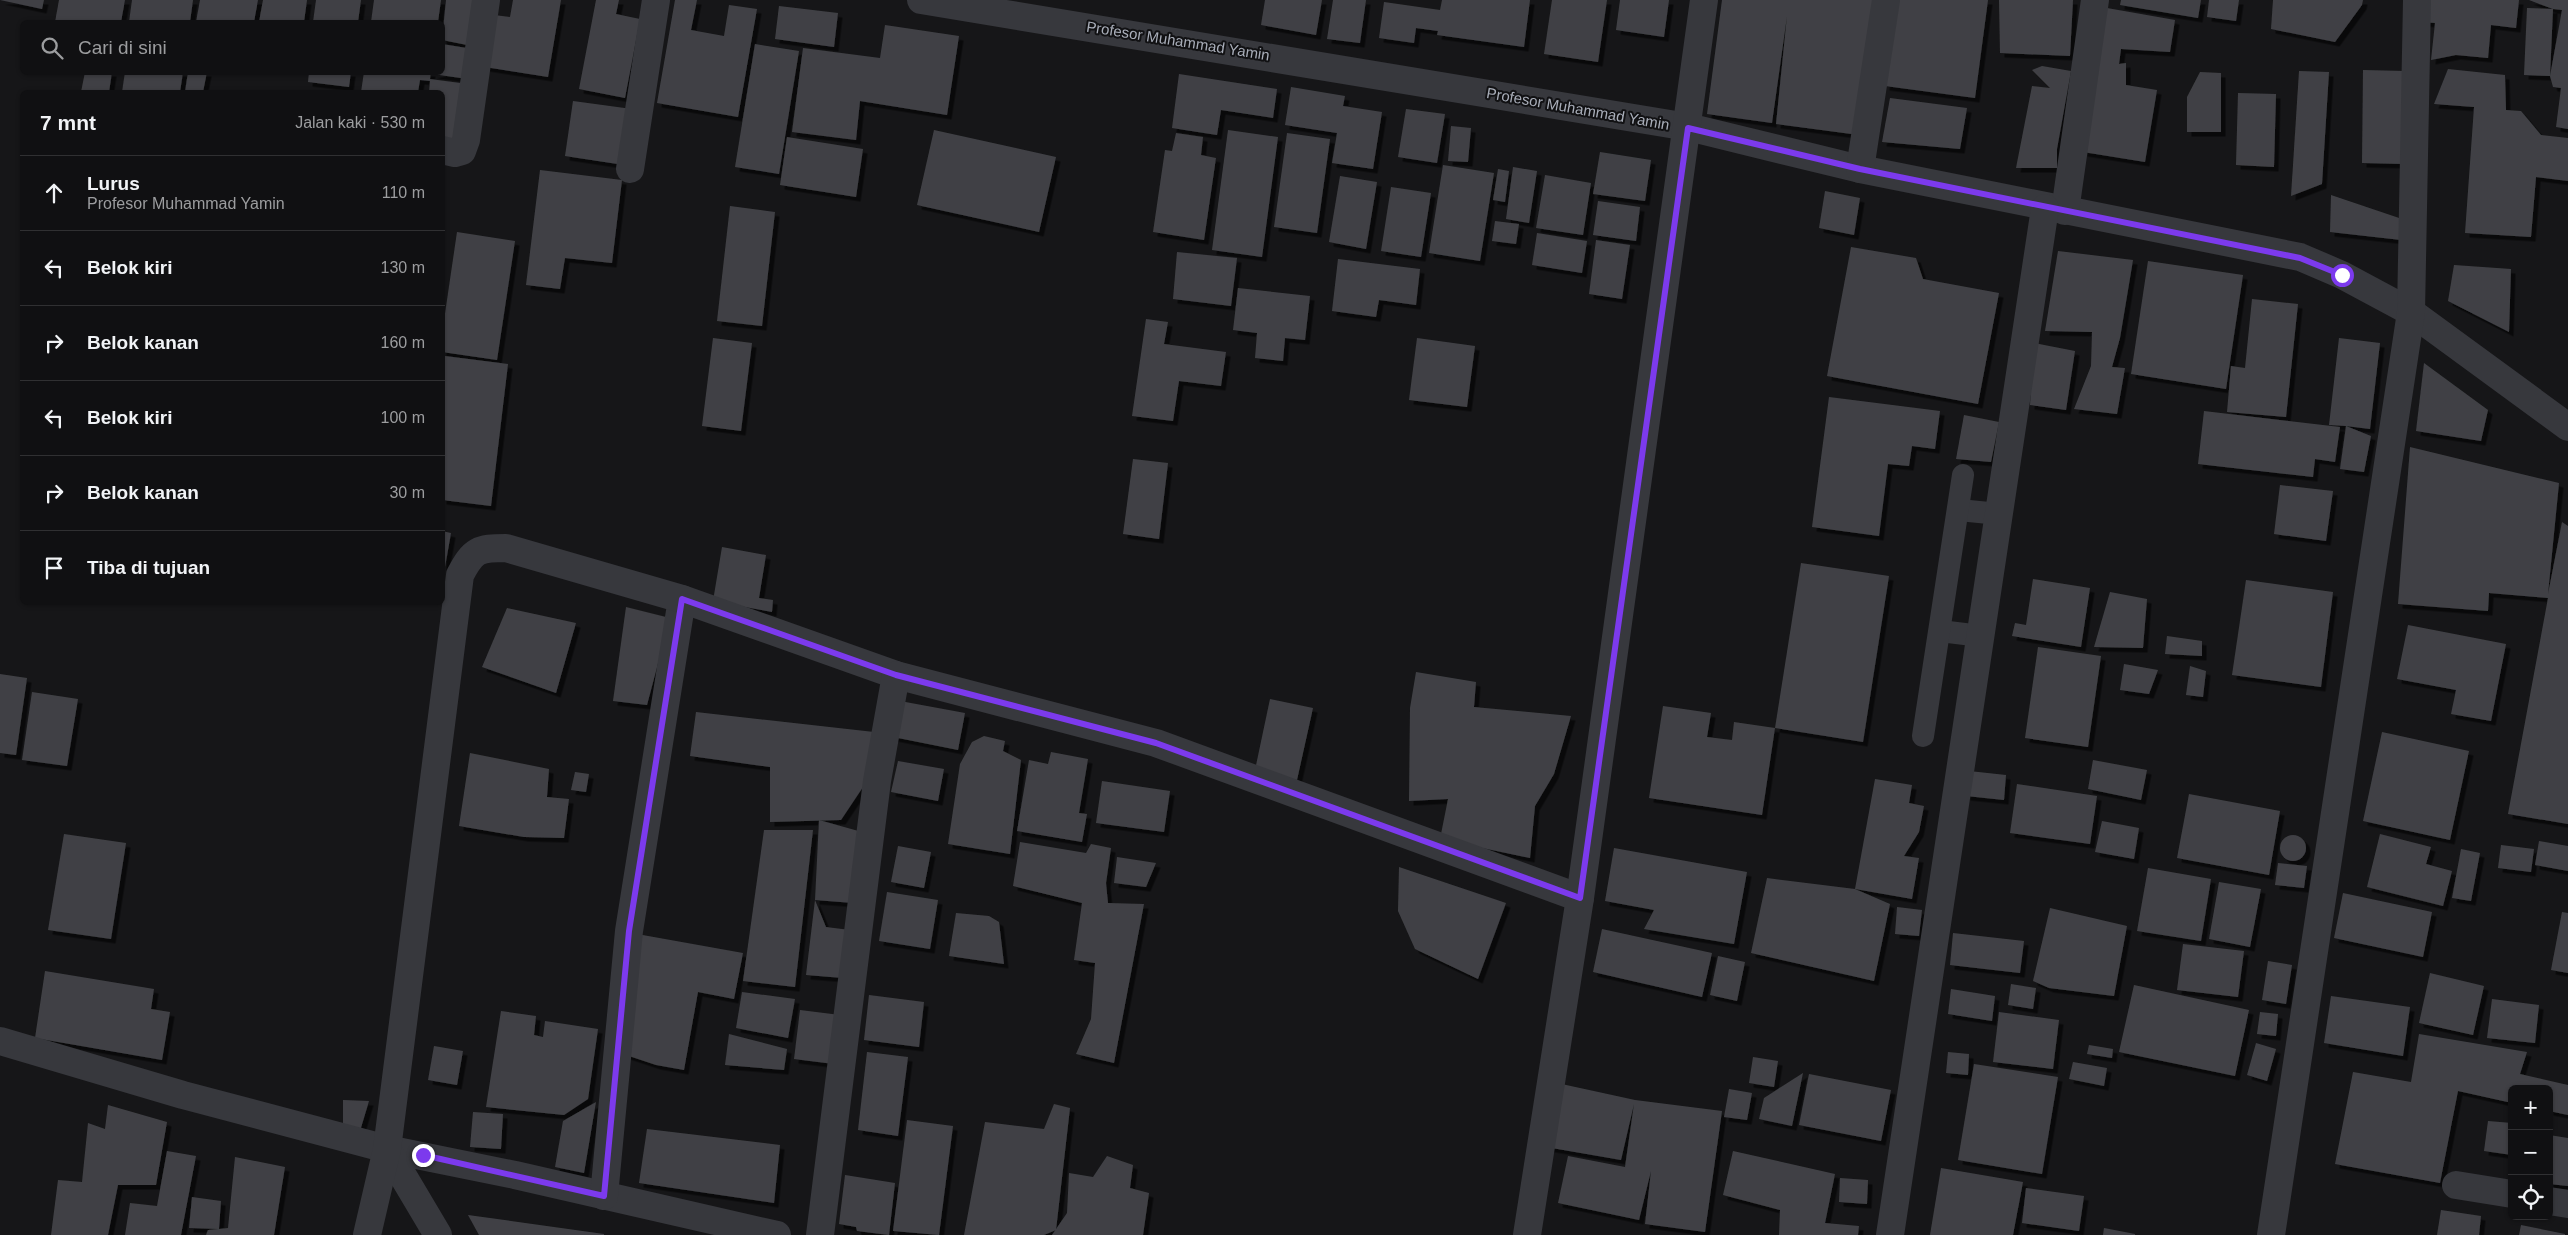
<!DOCTYPE html>
<html lang="id">
<meta charset="utf-8">
<style>
body{margin:0;font-family:Helvetica,sans-serif;background:#19191b;color:#f1f3f6}
.controls{position:absolute;right:15px;bottom:15px;display:grid;overflow:hidden;border-radius:8px;box-shadow:0 1px 4px #0004}
.controls button{width:45px;height:45px;display:grid;place-items:center;padding:0;border:0;border-bottom:1px solid #303032;background:#101012;color:#f1f3f6;font:25px sans-serif}
.stop{position:absolute;width:15px;height:15px;margin:-11px;border:4px solid #7c3aed;border-radius:50%;background:#fff}
.stop.end{background:#7c3aed;border-color:#fff;box-shadow:0 1px 5px #0008}
.list{margin:0;padding:0;list-style:none}
h2{display:flex;justify-content:space-between;align-items:center;height:65px;margin:0;padding:0 20px;font-size:21px}
h2 small{font-size:16px;font-weight:400;color:#9c9d9f}
.list li{display:grid;grid-template-columns:32px 1fr auto;gap:15px;align-items:center;box-sizing:border-box;height:75px;padding:0 20px;border-top:1px solid #303032}
.list b{display:block;font-size:19px;white-space:nowrap}
.list p{margin:0;font-size:16px;white-space:nowrap;color:#9c9d9f}
.list em{font-size:16px;font-style:normal;color:#9c9d9f}
.icon{flex:none;width:28px;height:28px;fill:none;stroke:currentColor;stroke-width:2;stroke-linecap:round;stroke-linejoin:round}
.map{position:relative;flex:none;width:2568px;height:1235px;overflow:hidden}
.search{position:absolute;background:#101012;box-shadow:0 1px 4px #0004;left:20px;top:20px;width:425px;height:55px;display:flex;align-items:center;gap:12px;box-sizing:border-box;padding:0 18px;border-radius:8px;color:#9c9d9f;font-size:19px}
.panel{position:absolute;background:#101012;box-shadow:0 1px 4px #0004;left:20px;top:90px;width:425px;height:515px;border-radius:8px}
.map>svg:first-child{display:block}
</style>
<div class="map">
<svg width="2568" height="1235" viewBox="0 0 2568 1235">
<defs>
<filter id="shadow"><feDropShadow dx="4.5" dy="4.5" stdDeviation="0" flood-color="#0009"/></filter>
</defs>
<rect width="100%" height="100%" fill="#161618"/>
<!-- building -->
<g fill="#404145" fill-rule="evenodd" filter="url(#shadow)">
<polygon points="0,0 44,0 42,9"/>
<polygon points="59,0 125,0 121,22 55,22"/>
<polygon points="132,0 193,0 190,22 129,22"/>
<polygon points="200,0 258,0 254,22 196,22"/>
<polygon points="263,0 307,0 304,22 259,22"/>
<polygon points="316,0 361,0 358,22 313,22"/>
<polygon points="374,0 441,0 438,22 371,22"/>
<polygon points="446,0 480,0 472,46 442,40"/>
<polygon points="513,0 561,0 548,77 485,67 494,15 510,17"/>
<polygon points="596,0 619,0 616,14 640,19 625,98 579,89"/>
<polygon points="675,0 697,0 691,30 724,36 729,5 757,9 738,117 657,103"/>
<polygon points="1265,0 1322,0 1316,35 1261,25"/>
<polygon points="1333,0 1366,0 1360,43 1327,39"/>
<polygon points="1442,0 1530,0 1524,47 1437,35 1438,31 1416,28 1414,43 1379,38 1384,2 1440,10"/>
<polygon points="1552,0 1607,0 1598,62 1544,54"/>
<polygon points="1620,0 1669,0 1664,37 1616,30"/>
<polygon points="1722,0 1881,0 1859,135 1776,124 1787,16 1772,123 1707,114"/>
<polygon points="1897,0 1988,0 1975,98 1885,86"/>
<polygon points="1999,0 2073,0 2070,56 2000,53"/>
<polygon points="2121,0 2201,0 2198,18 2120,5"/>
<polygon points="2209,0 2239,0 2236,21 2207,17"/>
<polygon points="2273,0 2363,0 2362,5 2335,42 2271,29"/>
<polygon points="2425,0 2519,0 2516,28 2491,25 2488,58 2456,55 2431,60 2435,23 2422,22"/>
<path d="M2529,0h39v129l-12,-2 5,-39 -8,-1 -3,-11 -26,-1 3,-67 26,1zM2553,9l9,1 -12,66z"/>
<polygon points="779,6 838,13 834,47 775,39"/>
<polygon points="2107,8 2175,20 2170,52 2121,49 2119,64 2126,63 2126,85 2157,90 2145,162 2083,152"/>
<polygon points="885,25 959,36 947,115 860,101 856,140 792,132 803,48 880,58"/>
<polygon points="442,44 473,49 468,79 432,74 442,72"/>
<polygon points="755,44 799,51 779,174 735,167"/>
<polygon points="2042,66 2071,71 2057,149 2057,168 2016,168 2032,86 2050,88 2032,70"/>
<polygon points="2448,69 2505,75 2506,110 2521,111 2541,135 2568,138 2568,181 2536,177 2531,237 2465,233 2474,107 2434,104"/>
<polygon points="2363,70 2405,71 2404,164 2362,163"/>
<polygon points="2299,71 2329,72 2322,184 2291,196"/>
<polygon points="85,72 112,72 109,92 81,92"/>
<polygon points="125,72 183,72 180,92 122,92"/>
<polygon points="188,72 207,72 203,92 185,92"/>
<polygon points="309,72 351,72 349,87 308,82"/>
<polygon points="364,72 431,72 430,79 468,84 461,142 442,139 442,92 429,92 430,81 420,80 418,92 361,92"/>
<polygon points="2200,72 2221,73 2221,132 2187,132 2187,97"/>
<polygon points="1179,74 1277,89 1273,118 1221,110 1217,135 1172,128"/>
<polygon points="1291,87 1345,96 1343,106 1382,112 1373,169 1332,163 1337,133 1285,125"/>
<polygon points="2238,93 2276,94 2274,167 2236,165"/>
<polygon points="1890,98 1967,108 1960,149 1882,142"/>
<polygon points="573,101 632,109 624,165 565,156"/>
<polygon points="1406,109 1445,114 1437,163 1398,157"/>
<polygon points="1451,126 1471,128 1468,162 1448,161"/>
<polygon points="934,130 1056,157 1039,232 917,205"/>
<polygon points="1228,130 1278,137 1262,257 1212,250"/>
<polygon points="1176,133 1203,137 1201,155 1216,158 1204,240 1153,232 1165,150 1172,151"/>
<polygon points="1287,133 1330,139 1317,233 1274,227"/>
<polygon points="787,137 863,149 856,197 780,185"/>
<polygon points="1600,152 1651,160 1645,201 1593,194"/>
<polygon points="1443,165 1494,173 1480,261 1429,253"/>
<polygon points="1513,167 1537,171 1529,223 1506,219"/>
<polygon points="1498,169 1509,171 1505,202 1493,200"/>
<polygon points="540,170 622,180 612,263 565,258 560,289 526,285"/>
<polygon points="1545,175 1591,183 1583,235 1536,228"/>
<polygon points="1340,176 1377,182 1366,249 1329,242"/>
<polygon points="1391,187 1431,193 1421,257 1381,251"/>
<polygon points="1825,191 1860,198 1854,235 1819,228"/>
<polygon points="2331,195 2405,220 2401,240 2330,232"/>
<polygon points="1598,201 1640,207 1636,241 1593,235"/>
<polygon points="730,206 775,212 762,326 717,321"/>
<polygon points="1495,221 1519,224 1516,244 1492,241"/>
<polygon points="457,232 515,241 497,360 442,352 442,334"/>
<polygon points="1537,233 1587,241 1582,273 1532,265"/>
<polygon points="1596,240 1630,245 1622,299 1589,294"/>
<polygon points="1851,247 1916,258 1923,279 1999,293 1978,404 1827,376"/>
<polygon points="2058,251 2133,260 2120,338 2112,367 2125,368 2117,414 2074,409 2091,366 2092,332 2045,331"/>
<polygon points="1177,252 1237,258 1231,306 1173,299"/>
<polygon points="1338,259 1420,269 1416,305 1379,300 1376,317 1332,311"/>
<polygon points="2148,261 2243,275 2226,389 2131,374"/>
<polygon points="2454,265 2511,269 2509,332 2448,301"/>
<polygon points="1238,288 1310,296 1305,340 1285,338 1283,361 1255,358 1257,333 1233,330"/>
<polygon points="2252,299 2298,304 2286,417 2227,412 2231,366 2245,368"/>
<polygon points="1146,319 1168,322 1164,344 1226,352 1221,386 1179,381 1173,421 1132,416"/>
<polygon points="713,338 752,343 741,431 702,426"/>
<polygon points="1417,338 1475,346 1467,407 1409,400"/>
<polygon points="2339,338 2380,343 2370,429 2346,426 2371,436 2364,472 2340,469 2346,426 2329,425"/>
<polygon points="2034,343 2075,351 2066,410 2030,405"/>
<polygon points="445,356 508,364 491,506 442,500"/>
<polygon points="2424,363 2488,410 2481,441 2416,431"/>
<polygon points="1829,397 1940,411 1935,449 1912,446 1909,466 1888,464 1879,536 1812,527"/>
<polygon points="2204,411 2340,427 2335,462 2315,459 2313,477 2198,464"/>
<polygon points="1964,415 1999,422 1991,462 1956,459"/>
<polygon points="2410,447 2559,483 2548,594 2562,522 2568,526 2568,824 2508,814 2548,598 2489,593 2488,611 2398,604"/>
<polygon points="1133,459 1168,463 1159,539 1123,534"/>
<polygon points="2280,485 2333,491 2326,541 2274,534"/>
<polygon points="442,531 451,533 445,567 442,566"/>
<polygon points="722,547 766,555 759,598 773,600 772,612 713,601"/>
<polygon points="1801,563 1889,576 1863,742 1775,728"/>
<polygon points="2033,579 2090,588 2081,647 2012,636 2015,623 2026,625"/>
<polygon points="2246,580 2333,592 2321,687 2232,675"/>
<polygon points="2110,592 2147,599 2143,648 2094,647"/>
<polygon points="626,607 670,618 647,705 613,701"/>
<polygon points="507,608 576,623 556,693 482,667"/>
<polygon points="2408,625 2506,644 2491,721 2451,714 2456,690 2397,679"/>
<polygon points="2167,636 2202,641 2202,656 2165,654"/>
<polygon points="2038,647 2101,656 2088,747 2025,738"/>
<polygon points="2124,664 2158,670 2149,694 2120,690"/>
<polygon points="2190,666 2206,671 2203,697 2186,695"/>
<polygon points="1416,672 1476,682 1474,707 1571,716 1554,774 1535,806 1530,858 1440,839 1448,799 1409,801 1410,708"/>
<polygon points="0,674 27,678 16,755 0,753"/>
<polygon points="32,692 78,699 67,766 22,760"/>
<polygon points="1270,699 1313,708 1297,780 1255,770"/>
<polygon points="900,701 965,713 958,750 893,737"/>
<polygon points="1663,706 1711,713 1707,737 1732,740 1734,722 1775,728 1762,815 1649,798"/>
<polygon points="696,712 874,732 869,778 841,820 770,822 770,767 690,756"/>
<polygon points="2382,732 2469,751 2450,840 2363,821"/>
<polygon points="984,736 1005,741 1003,751 1021,760 1010,854 948,844 960,764 972,742"/>
<polygon points="1051,752 1088,759 1079,813 1087,814 1082,842 1017,831 1029,760 1048,764"/>
<polygon points="470,753 549,769 547,797 569,799 564,838 524,837 459,826"/>
<polygon points="2093,760 2147,770 2141,800 2088,789"/>
<polygon points="898,761 944,769 938,801 891,792"/>
<polygon points="1969,771 2006,775 2004,800 1966,796"/>
<polygon points="575,772 589,774 586,792 571,790"/>
<polygon points="1875,779 1912,785 1909,803 1924,806 1919,832 1904,856 1919,858 1912,899 1855,889"/>
<polygon points="1102,781 1170,791 1164,832 1096,823"/>
<polygon points="2017,784 2097,796 2090,844 2010,833"/>
<polygon points="2189,794 2280,811 2269,875 2177,858"/>
<polygon points="819,820 862,832 853,903 815,900 826,927 850,930 843,978 806,975 815,900"/>
<polygon points="2102,821 2139,828 2134,859 2095,852"/>
<polygon points="764,830 813,830 795,987 743,981"/>
<polygon points="64,834 126,843 111,939 48,930"/>
<polygon points="2380,834 2431,847 2426,864 2452,871 2443,906 2367,887"/>
<circle cx="2293" cy="848" r="13"/>
<polygon points="2539,841 2568,846 2568,871 2535,865"/>
<polygon points="1020,842 1086,853 1091,844 1111,848 1106,883 1108,903 1144,904 1114,1063 1076,1054 1091,1019 1095,963 1074,960 1082,903 1013,886"/>
<polygon points="2501,845 2534,849 2531,872 2498,868"/>
<polygon points="898,846 931,852 924,888 891,882"/>
<polygon points="1614,848 1747,872 1734,944 1644,929 1654,910 1605,901"/>
<polygon points="2461,849 2480,853 2471,901 2452,898"/>
<polygon points="1117,857 1156,863 1146,887 1114,883"/>
<polygon points="2278,863 2307,866 2304,888 2275,885"/>
<polygon points="1399,867 1506,903 1478,979 1415,949 1398,911"/>
<polygon points="2148,868 2211,879 2201,941 2137,931"/>
<polygon points="1767,878 1855,889 1890,904 1874,981 1751,953"/>
<polygon points="2219,882 2261,889 2250,947 2209,939"/>
<polygon points="887,892 938,900 930,949 879,941"/>
<polygon points="2343,893 2432,912 2423,957 2334,938"/>
<polygon points="1897,907 1922,910 1919,936 1895,934"/>
<polygon points="2050,908 2127,926 2114,996 2049,988 2033,981"/>
<polygon points="2562,912 2568,913 2568,973 2551,970"/>
<polygon points="956,913 989,916 999,922 1004,964 949,956"/>
<polygon points="1602,929 1712,953 1702,997 1593,972"/>
<polygon points="1953,933 2024,941 2020,973 1950,965"/>
<polygon points="637,934 743,953 734,999 698,992 684,1070 656,1065 623,1054"/>
<polygon points="2183,944 2244,951 2238,997 2177,990"/>
<polygon points="1718,956 1745,962 1737,1001 1710,995"/>
<polygon points="2268,961 2292,965 2286,1004 2262,1000"/>
<polygon points="45,971 154,989 151,1009 170,1012 162,1060 35,1038"/>
<polygon points="2430,973 2484,986 2473,1035 2419,1023"/>
<polygon points="2011,984 2036,988 2033,1009 2008,1005"/>
<polygon points="2134,985 2249,1010 2235,1076 2119,1052"/>
<polygon points="1951,989 1995,996 1992,1021 1948,1014"/>
<polygon points="742,992 795,999 788,1038 736,1028"/>
<polygon points="869,995 924,1002 919,1047 864,1040"/>
<polygon points="2331,996 2410,1007 2403,1056 2324,1043"/>
<polygon points="2492,999 2539,1005 2535,1043 2487,1038"/>
<polygon points="800,1010 840,1015 834,1064 794,1059"/>
<polygon points="501,1011 536,1016 534,1035 543,1037 545,1021 598,1029 588,1099 564,1115 486,1107"/>
<polygon points="1999,1012 2059,1020 2053,1069 1993,1062"/>
<polygon points="2260,1012 2278,1014 2276,1036 2257,1034"/>
<polygon points="729,1034 787,1049 784,1070 725,1065"/>
<polygon points="2419,1034 2527,1052 2520,1074 2568,1085 2568,1115 2549,1111 2549,1089 2512,1089 2512,1103 2458,1091 2440,1183 2335,1164 2353,1072 2411,1082"/>
<polygon points="2256,1043 2276,1049 2267,1081 2247,1075"/>
<polygon points="2089,1045 2113,1049 2112,1058 2087,1054"/>
<polygon points="434,1046 463,1051 457,1085 428,1080"/>
<polygon points="867,1052 908,1057 898,1136 858,1130"/>
<polygon points="1948,1052 1969,1054 1968,1075 1946,1073"/>
<polygon points="1753,1057 1778,1061 1774,1087 1749,1083"/>
<polygon points="2073,1062 2107,1068 2104,1086 2069,1079"/>
<polygon points="1974,1064 2058,1077 2042,1174 1958,1160"/>
<polygon points="1803,1073 1792,1126 1759,1119 1764,1098"/>
<polygon points="1809,1074 1891,1090 1881,1141 1799,1125"/>
<polygon points="1557,1083 1635,1100 1722,1111 1705,1232 1645,1224 1651,1171 1639,1220 1558,1203 1568,1156 1625,1167 1634,1104 1621,1160 1546,1147"/>
<polygon points="1729,1089 1752,1093 1747,1120 1724,1117"/>
<polygon points="343,1100 369,1101 360,1131 343,1126"/>
<polygon points="596,1102 584,1173 555,1167 563,1121"/>
<polygon points="1054,1104 1070,1108 1056,1230 1044,1235 964,1235 985,1122 1044,1129"/>
<polygon points="108,1105 167,1122 156,1185 118,1185 108,1235 51,1235 58,1180 82,1182 88,1123 105,1129"/>
<polygon points="473,1112 503,1114 501,1149 470,1147"/>
<polygon points="907,1120 953,1126 939,1235 893,1231"/>
<polygon points="2488,1121 2512,1123 2512,1155 2484,1151"/>
<polygon points="647,1129 780,1145 774,1203 639,1183"/>
<polygon points="2549,1135 2568,1138 2568,1186 2549,1184"/>
<polygon points="167,1151 196,1156 181,1235 125,1235 130,1203 157,1206"/>
<polygon points="1733,1151 1835,1174 1825,1223 1859,1226 1858,1235 1779,1235 1780,1210 1723,1195"/>
<polygon points="1107,1156 1133,1165 1130,1188 1149,1193 1143,1235 1052,1235 1067,1213 1069,1173 1093,1177"/>
<polygon points="235,1157 285,1167 274,1235 206,1235 208,1230 219,1229 189,1228 192,1197 221,1201 219,1229 228,1228"/>
<polygon points="1941,1168 2023,1182 2013,1235 1930,1235"/>
<polygon points="845,1175 895,1183 889,1235 857,1231 856,1227 839,1224"/>
<polygon points="1840,1178 1868,1180 1867,1204 1839,1202"/>
<polygon points="2026,1188 2084,1196 2079,1231 2022,1223"/>
<polygon points="2441,1210 2481,1216 2479,1235 2437,1235"/>
<polygon points="468,1215 604,1234 604,1235 479,1235"/>
<polygon points="2521,1225 2565,1234 2565,1235 2519,1235"/>
<polygon points="2104,1228 2135,1234 2135,1235 2103,1235"/>
</g>
<g fill="none" stroke-linecap="round" stroke-linejoin="round">
<!-- lane -->
<g stroke="#37383d" stroke-width="22">
<polyline points="1959,510 1999,514"/>
<polyline points="1940,631 1981,636"/>
<polyline points="1923,736 1963,475"/>
</g>
<!-- street -->
<g stroke="#37383d" stroke-width="28">
<polyline points="921,0 1688,127 1860,169 2300,257 2342,275 2411,312 2568,427"/>
<polyline points="442,150 455,153 462,151 466,140 486,0"/>
<polyline points="630,169 656,0"/>
<polyline points="1860,169 1886,0"/>
<polyline points="2065,211 2095,0"/>
<polyline points="0,1041 183,1095 387,1149 515,1175 777,1235"/>
<polyline points="387,1149 438,1235"/>
<polyline points="2456,1185 2512,1194"/>
<polyline points="604,1196 629,931 682,599"/>
<polyline points="2549,1201 2568,1204"/>
<path d="M367,1235l20,-86 73,-574c13,-25 18,-27 46,-27l176,51 214,76 260,68 424,155"/>
<polyline points="820,1235 877,781 896,675"/>
<polyline points="1527,1235 1580,898 1704,0"/>
<polyline points="1890,1235 2045,208"/>
<polyline points="2271,1235 2411,312 2417,0"/>
</g>
</g>
<g fill="none" stroke-linecap="round" stroke-linejoin="round">
<!-- route -->
<polyline stroke="#7c3aed" stroke-width="6" points="423,1155 604,1196 629,931 682,599 896,675 1156,743 1580,898 1688,128 1860,169 2300,258 2342,275"/>
</g>
<g text-anchor="middle" stroke-width="4" stroke-linejoin="round" paint-order="stroke">
<!-- street labels -->
<g font-size="15" fill="#a8adb8" stroke="#111113">
<text transform="translate(1178 41) rotate(9)" y="5">Profesor Muhammad Yamin</text>
<text transform="translate(1578 109) rotate(10)" y="5">Profesor Muhammad Yamin</text>
</g>
</g>
</svg>
<div class="controls">
<button>+</button>
<button>−</button>
<button><svg class="icon" aria-label="locate" viewBox="0 0 24 24"><circle cx="12" cy="12" r="6"/><path d="M12 2v4M12 18v4M2 12h4M18 12h4"/></svg></button>
</div>
<div class="stop" style="left:2342px;top:275px"></div>
<div class="stop end" style="left:423px;top:1155px"></div>
<div class="search"><svg class="icon" aria-label="search" viewBox="0 0 24 24"><circle cx="10" cy="10" r="6"/><path d="M15 15l6 6"/></svg>Cari di sini</div>
<section class="panel">
<h2>7 mnt<small>Jalan kaki · 530 m</small></h2>
<ul class="list">
<li><svg class="icon" aria-label="ahead" viewBox="0 0 24 24"><path d="M12 20V5M6 11l6-6 6 6"/></svg><div><b>Lurus</b><p>Profesor Muhammad Yamin</p></div><em>110 m</em></li>
<li><svg class="icon" aria-label="left" viewBox="0 0 24 24"><path d="M17 20v-9H6M10 6l-5 5 5 5"/></svg><div><b>Belok kiri</b></div><em>130 m</em></li>
<li><svg class="icon" aria-label="right" viewBox="0 0 24 24"><path d="M7 20v-9h11M14 6l5 5-5 5"/></svg><div><b>Belok kanan</b></div><em>160 m</em></li>
<li><svg class="icon" aria-label="left" viewBox="0 0 24 24"><path d="M17 20v-9H6M10 6l-5 5 5 5"/></svg><div><b>Belok kiri</b></div><em>100 m</em></li>
<li><svg class="icon" aria-label="right" viewBox="0 0 24 24"><path d="M7 20v-9h11M14 6l5 5-5 5"/></svg><div><b>Belok kanan</b></div><em>30 m</em></li>
<li><svg class="icon" aria-label="arrive" viewBox="0 0 24 24"><path d="M6 21V4h12l-3 4 3 4H6"/></svg><div><b>Tiba di tujuan</b></div></li>
</ul>
</section>
</div>
